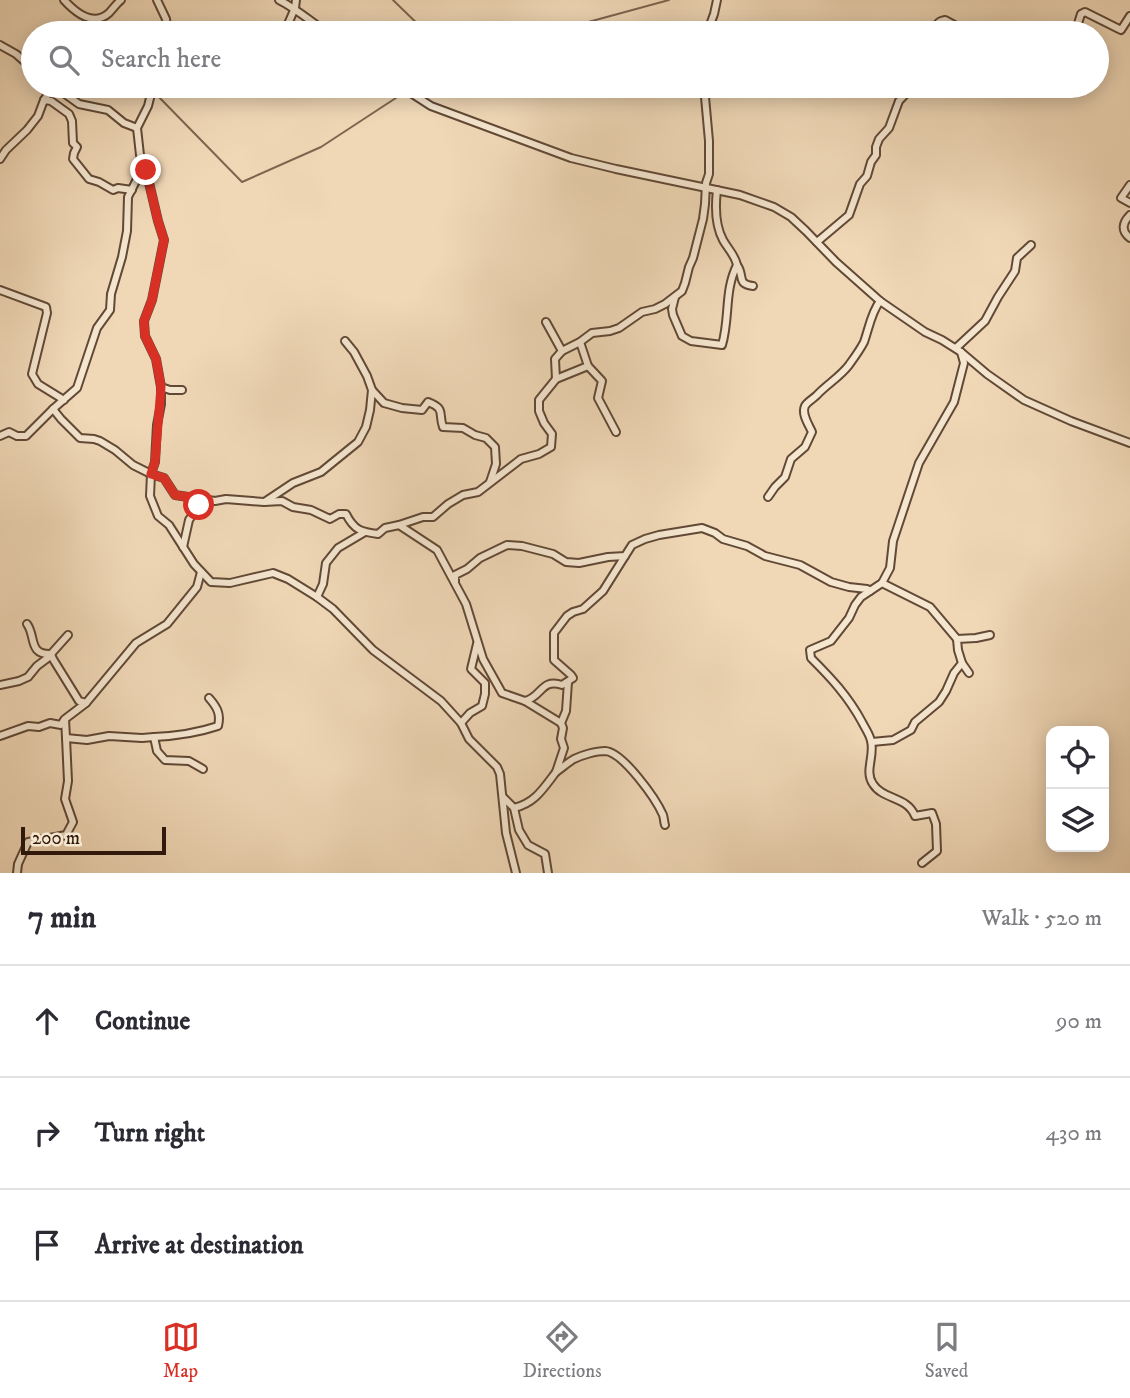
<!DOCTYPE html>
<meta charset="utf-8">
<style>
body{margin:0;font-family:"IM FELL DW Pica",serif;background:#f7f7f7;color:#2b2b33}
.controls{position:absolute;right:21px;bottom:21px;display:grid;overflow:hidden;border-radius:14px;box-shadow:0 4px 18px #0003}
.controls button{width:63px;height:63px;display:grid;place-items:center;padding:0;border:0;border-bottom:2px solid #e1e1e2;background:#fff;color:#2b2b33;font:35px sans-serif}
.scale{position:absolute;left:21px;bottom:18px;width:145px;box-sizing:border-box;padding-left:7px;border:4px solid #31190b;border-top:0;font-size:19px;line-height:24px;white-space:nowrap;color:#31190b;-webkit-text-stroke:5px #f5e6d0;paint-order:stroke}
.stop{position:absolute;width:21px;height:21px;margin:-16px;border:5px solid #d93025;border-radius:50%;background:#fff}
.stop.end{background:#d93025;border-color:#fff;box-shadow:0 2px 7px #0008}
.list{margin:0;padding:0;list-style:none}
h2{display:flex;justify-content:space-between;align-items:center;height:91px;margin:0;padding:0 28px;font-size:30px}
h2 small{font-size:23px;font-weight:400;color:#7c7c81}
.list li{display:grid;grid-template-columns:46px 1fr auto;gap:21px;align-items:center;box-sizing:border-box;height:112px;padding:0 28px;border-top:2px solid #e1e1e2}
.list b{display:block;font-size:26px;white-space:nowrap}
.list em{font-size:23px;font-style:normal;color:#7c7c81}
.icon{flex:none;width:38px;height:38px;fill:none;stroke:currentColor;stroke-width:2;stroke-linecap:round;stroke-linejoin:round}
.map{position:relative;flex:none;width:1130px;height:873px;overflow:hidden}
.search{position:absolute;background:#fff;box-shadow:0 4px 18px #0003;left:21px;right:21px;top:21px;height:77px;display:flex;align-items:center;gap:18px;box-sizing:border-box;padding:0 24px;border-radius:38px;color:#7c7c81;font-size:26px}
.sheet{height:427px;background:#fff}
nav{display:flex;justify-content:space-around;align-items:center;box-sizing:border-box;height:98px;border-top:2px solid #e1e1e2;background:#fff;font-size:19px;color:#7c7c81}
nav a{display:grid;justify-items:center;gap:4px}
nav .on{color:#d93025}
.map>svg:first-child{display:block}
</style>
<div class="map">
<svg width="1130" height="873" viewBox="0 0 1130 873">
<rect width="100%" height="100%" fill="#f0d8b7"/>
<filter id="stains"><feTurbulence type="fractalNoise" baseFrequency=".00286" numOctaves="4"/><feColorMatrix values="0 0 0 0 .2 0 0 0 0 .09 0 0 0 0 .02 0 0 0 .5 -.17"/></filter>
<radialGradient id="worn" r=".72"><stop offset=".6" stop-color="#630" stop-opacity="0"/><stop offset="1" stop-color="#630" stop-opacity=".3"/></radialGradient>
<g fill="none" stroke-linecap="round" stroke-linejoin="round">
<!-- stream -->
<g stroke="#7d654f" stroke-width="2">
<polyline points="393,0 427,33"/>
<polyline points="95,32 96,33"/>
<polyline points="548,33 669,0"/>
<polyline points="153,91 242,182 321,147 405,92"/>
</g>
<!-- minor casing -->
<g stroke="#614936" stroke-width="10">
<g id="minor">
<path d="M64,0c12,13 29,27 45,13 4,-4 7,-9 12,-13"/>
<polyline points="157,0 166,19 168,33"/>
<path d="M279,0c18,9 32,22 49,33"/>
<polyline points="284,33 295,8 296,0"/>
<polyline points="707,33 714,14 717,0"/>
<path d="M934,33c1,-7 3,-12 11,-13l24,13"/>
<polyline points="1075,33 1081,14 1085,12 1121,30 1130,16"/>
<polyline points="0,45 16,54 33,69"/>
<polyline points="54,86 79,104 108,110 124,123 137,128"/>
<polyline points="153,86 148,106 137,128 140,155 146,170 158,221 164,240 152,300 144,321 145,336 156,359 161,387 161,404 157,425 155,462 151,474 150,496 158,516 169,525 194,564 211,582 230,583 273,573 288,579 317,597 333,609 373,650 441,701 461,723 469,739 497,767 500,774 506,833 516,873"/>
<polyline points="271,86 279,93"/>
<polyline points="400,86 431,106 571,158 616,169 740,195 774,207 791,217 806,231 836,262 880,301 925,332 942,340 961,352 987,374 1024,400 1071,421 1130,443"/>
<polyline points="44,100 51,101 69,114 72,121 73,143 77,147 74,153 73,159 89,179 99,182 113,190 118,188 132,190"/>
<polyline points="0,159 6,150 27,130 38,116 44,100 54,86"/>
<polyline points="1130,185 1121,198 1130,203"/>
<path d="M1130,215c-8,8 -9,16 0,23"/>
<polyline points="817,242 849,215 860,184 867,176 871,162 876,155 876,147 879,139 889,128 899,101 913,86"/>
<path d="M737,265c8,11 -1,19 16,21"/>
<polyline points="0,290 46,307 47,313 32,374 38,384 64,400"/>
<path d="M675,297l-3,12 1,6 9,21 9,5 31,4c8,-27 2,-54 15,-80 -2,-10 -9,-16 -14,-25 -8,-15 -8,-33 -6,-50"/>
<path d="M546,322l16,29 -7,8 1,20 -17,21v11l5,12 8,11 -1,13 -12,7 -18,5 -43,33 -15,3 -15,9 -15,13h-10l-24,8 38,25 29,54 17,55 19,34 23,8 36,22 2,5 -2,11 3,9 -8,24c6,-4 11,-9 18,-13 8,-4 22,-8 31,-8 18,1 51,48 58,64 1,3 1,7 2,10"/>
<polyline points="580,342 588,366"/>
<polyline points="956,348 985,321 998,297 1015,271 1017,258 1031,245"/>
<polyline points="562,351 580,342 592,333 610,331 619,328 642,312 655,309 665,304 682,291 685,283 689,267 693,258 703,219 705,204 706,183 709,174 709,141 704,86"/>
<polyline points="556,379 588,366 602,381 598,398 616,432"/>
<polyline points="161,387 170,390 182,390"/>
<path d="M372,390l12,13 18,5 20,2 6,-8c18,7 10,11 15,25l20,1 12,7 11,3 9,9 1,17 -6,18"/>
<polyline points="53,409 77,388 97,328 110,310 111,294 122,257 127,231 128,197 137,179 146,170"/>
<path d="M0,436l9,-4 8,4h9l27,-27 8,10 19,19 14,1 6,2 15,9 18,15 18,9 13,4 11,17 40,6 11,-2 38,3 18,-1 11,6 18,3 19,9 9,-5h7c8,16 15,18 32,20l7,-6 14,-3"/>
<path d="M768,497l7,-10 10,-10 6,-18 14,-12 7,-15c-3,-7 -11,-18 -7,-26 2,-4 8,-7 12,-11 9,-10 23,-18 32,-30 5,-7 11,-15 15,-23 5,-14 7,-29 16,-41"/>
<polyline points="266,501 293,483 321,472 358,442 366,427 370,410 372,390 367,376 354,352 345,341"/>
<polyline points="183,547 189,520 199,505 196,498"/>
<polyline points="201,572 197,587 167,624 136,643 86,703 65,719 66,738 87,740 109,736 142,738 154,737 157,751 165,760 189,761 203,769"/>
<polyline points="455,582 455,575 467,569 480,558 507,545 522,546 553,554 566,562 579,563 608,557 625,556 632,545 645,539 659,535 702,528 715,533 723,539 747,546 765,556 800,565 831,582 849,587 867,589 870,591 882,583 890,568 893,541 919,463 954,402 964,363 961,352"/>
<polyline points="882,583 930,607 957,639"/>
<path d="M870,591l-9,6 -6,8 -6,13 -18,23 -21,9 1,8c20,20 37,38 51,64 3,6 8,13 9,19 4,15 -7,30 2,43 10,16 34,12 42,32l17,-3 4,11 1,27 -15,12"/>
<polyline points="317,597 323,584 326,563 338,548 365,532"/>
<polyline points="68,635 51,654 53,659 79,701 86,703"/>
<polyline points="962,663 969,673"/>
<path d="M0,685l19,-4 9,-4 9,-11 12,-9 2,-3c-23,1 -15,-18 -24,-30"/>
<path d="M525,701c17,-4 16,-23 37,-16l11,-7 -2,-3 -17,-15v-27l13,-17 6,-4 10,-3 20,-18 22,-35"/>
<polyline points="461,723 470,713 482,706 485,694 485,683 471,669 477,644"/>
<polyline points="561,723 566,711 568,682"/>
<polyline points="0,736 28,726 39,727 50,723 61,725 64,720"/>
<path d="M154,737c22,-1 43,-4 64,-11 3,-12 -1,-19 -9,-28"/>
<polyline points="872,742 893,740 911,730 915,722 939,702 946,691 954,673 962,663 958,650 957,639 976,638 990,635"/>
<polyline points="503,797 514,808 519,830 528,845 545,854 548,873"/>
<path d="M514,808c21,-5 29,-19 42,-36"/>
<polyline points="17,873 18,864 28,842 66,835 73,822 65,799 68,781 66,738"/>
</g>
</g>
<!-- minor -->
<use href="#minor" stroke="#f5e6d0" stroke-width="6"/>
</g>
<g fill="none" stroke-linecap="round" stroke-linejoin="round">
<!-- route -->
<polyline stroke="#d93025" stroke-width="9" points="146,170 158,221 164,240 152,300 144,321 145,336 156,359 161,387 155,462 151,474 164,478 175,495 196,498 199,505"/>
</g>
<rect width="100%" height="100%" filter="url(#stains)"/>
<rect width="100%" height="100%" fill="url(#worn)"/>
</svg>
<div class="controls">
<button><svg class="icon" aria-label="locate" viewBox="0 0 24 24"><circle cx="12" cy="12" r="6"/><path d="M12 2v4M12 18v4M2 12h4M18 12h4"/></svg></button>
<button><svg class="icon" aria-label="layers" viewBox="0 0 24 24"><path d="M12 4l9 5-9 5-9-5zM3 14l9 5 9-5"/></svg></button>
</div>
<div class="scale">200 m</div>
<div class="stop" style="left:199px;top:505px"></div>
<div class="stop end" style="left:146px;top:170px"></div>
<div class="search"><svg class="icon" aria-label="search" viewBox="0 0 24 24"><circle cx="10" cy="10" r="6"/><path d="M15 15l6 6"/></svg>Search here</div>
</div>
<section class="sheet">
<h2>7 min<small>Walk · 520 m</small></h2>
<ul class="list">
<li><svg class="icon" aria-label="ahead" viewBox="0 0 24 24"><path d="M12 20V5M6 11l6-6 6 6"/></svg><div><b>Continue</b></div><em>90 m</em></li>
<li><svg class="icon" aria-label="right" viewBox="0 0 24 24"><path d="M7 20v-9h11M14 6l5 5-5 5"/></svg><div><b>Turn right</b></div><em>430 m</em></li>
<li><svg class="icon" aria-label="arrive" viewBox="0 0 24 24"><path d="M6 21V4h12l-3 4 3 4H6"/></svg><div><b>Arrive at destination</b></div></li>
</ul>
</section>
<nav>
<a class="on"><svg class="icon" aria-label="map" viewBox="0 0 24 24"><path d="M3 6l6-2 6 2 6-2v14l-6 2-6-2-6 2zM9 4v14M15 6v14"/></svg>Map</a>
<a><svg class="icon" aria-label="directions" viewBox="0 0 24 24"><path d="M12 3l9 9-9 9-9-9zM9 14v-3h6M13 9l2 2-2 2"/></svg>Directions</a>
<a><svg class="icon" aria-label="saved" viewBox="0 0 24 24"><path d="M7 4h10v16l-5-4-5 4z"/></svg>Saved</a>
</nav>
